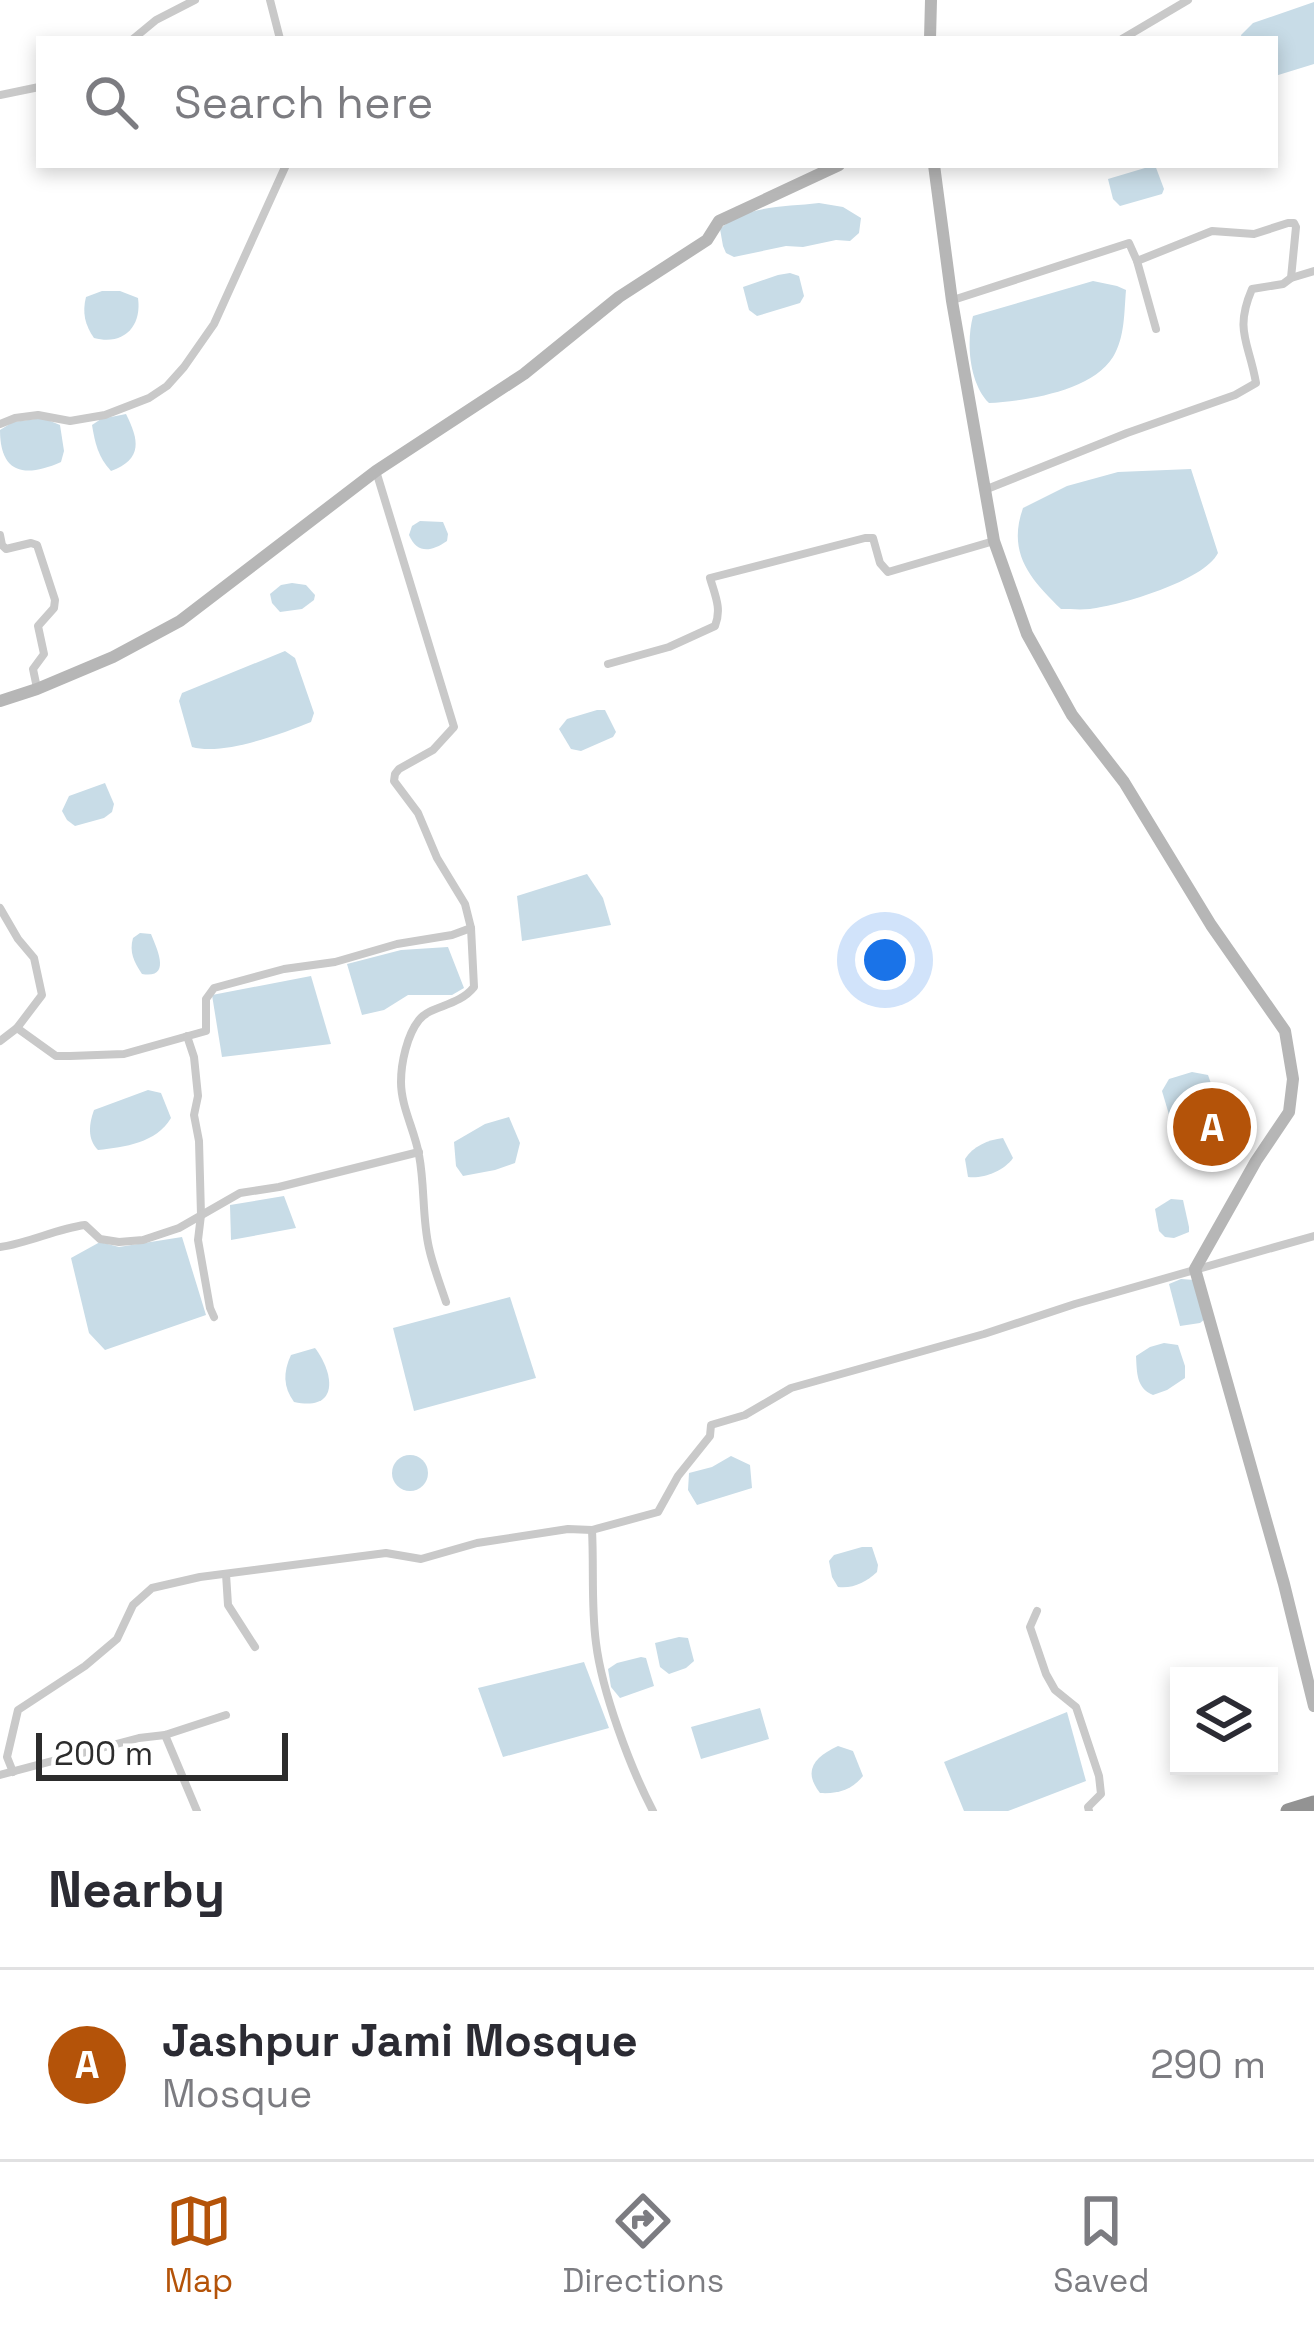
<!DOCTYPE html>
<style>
body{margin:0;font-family:"Space Grotesk",sans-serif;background:#f2f2f3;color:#2b2b33}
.controls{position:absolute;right:36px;bottom:36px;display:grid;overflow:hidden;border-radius:0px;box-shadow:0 6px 18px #0003}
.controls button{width:108px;height:108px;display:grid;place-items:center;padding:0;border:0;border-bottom:3px solid #e1e1e2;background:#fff;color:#2b2b33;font:60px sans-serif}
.scale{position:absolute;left:36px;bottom:30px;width:252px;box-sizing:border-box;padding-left:12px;border:6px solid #2c2c2c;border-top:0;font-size:33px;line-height:42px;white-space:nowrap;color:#2c2c2c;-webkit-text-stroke:9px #fff;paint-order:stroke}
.you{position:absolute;left:885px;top:960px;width:42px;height:42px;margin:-30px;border:9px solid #fff;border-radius:50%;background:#1a73e8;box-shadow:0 0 0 18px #1a73e833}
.badge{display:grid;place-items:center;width:78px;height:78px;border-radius:50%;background:#b45309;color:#fff;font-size:39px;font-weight:700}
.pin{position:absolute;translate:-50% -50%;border:6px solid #fff;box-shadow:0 3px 12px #0006}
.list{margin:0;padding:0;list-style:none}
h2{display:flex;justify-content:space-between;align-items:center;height:156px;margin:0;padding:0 48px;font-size:51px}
h2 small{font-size:39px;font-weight:400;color:#7c7c81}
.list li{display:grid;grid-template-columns:78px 1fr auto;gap:36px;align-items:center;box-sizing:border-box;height:192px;padding:0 48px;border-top:3px solid #e1e1e2}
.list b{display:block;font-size:45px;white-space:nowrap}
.list p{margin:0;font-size:39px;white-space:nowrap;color:#7c7c81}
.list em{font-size:39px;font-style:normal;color:#7c7c81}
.icon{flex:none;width:66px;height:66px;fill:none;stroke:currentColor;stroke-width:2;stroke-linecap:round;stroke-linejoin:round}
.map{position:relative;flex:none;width:1314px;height:1811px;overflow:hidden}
.search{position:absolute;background:#fff;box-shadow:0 6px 18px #0003;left:36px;right:36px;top:36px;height:132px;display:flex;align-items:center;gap:30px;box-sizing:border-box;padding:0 42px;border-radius:0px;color:#7c7c81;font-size:45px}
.sheet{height:348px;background:#fff}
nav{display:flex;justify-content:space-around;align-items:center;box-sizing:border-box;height:168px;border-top:3px solid #e1e1e2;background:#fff;font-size:33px;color:#7c7c81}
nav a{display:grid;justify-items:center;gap:6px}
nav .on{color:#b45309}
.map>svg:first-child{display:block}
</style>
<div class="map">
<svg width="1314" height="1811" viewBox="0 0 1314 1811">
<rect width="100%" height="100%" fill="#fff"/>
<!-- water -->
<g fill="#c8dce7">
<polygon points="1314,2 1314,64 1275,76 1275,39 1242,39 1241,35 1253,23"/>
<polygon points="1155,165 1164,189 1162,194 1120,206 1113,199 1108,179"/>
<path d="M819,203l24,4 18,11 -2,15 -9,8 -14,-1 -33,7 -17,-1 -52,11 -8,-4 -3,-7 -3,-17c26,-24 65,-22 99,-26z"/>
<polygon points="790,273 799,276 804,296 800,303 757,316 749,310 743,287 778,275"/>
<path d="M1093,281l24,5 9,4c-2,23 -1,47 -13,67 -21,34 -87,44 -124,46 -20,-20 -23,-61 -16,-87z"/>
<path d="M102,291h18l18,7c4,28 -14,48 -44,40 -9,-13 -12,-25 -8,-41z"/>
<path d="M126,414c13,26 17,45 -15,57 -13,-14 -16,-28 -19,-46l9,-6z"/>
<path d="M43,418l17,7 4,26 -3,11c-36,16 -61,12 -61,-32l13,-8z"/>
<path d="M1191,469l27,84c-14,28 -97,52 -128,56 -10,1 -20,0 -29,0 -31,-30 -54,-56 -38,-101l44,-22 51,-14z"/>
<path d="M420,521l23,1 5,12 -1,7c-16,11 -30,13 -38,-6l3,-9z"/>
<polygon points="292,583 306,585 315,595 314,600 302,609 280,612 272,603 270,594 281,585"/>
<path d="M285,651l10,7 19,55 -3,9c-30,12 -88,34 -119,25l-13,-46 3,-8z"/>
<polygon points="597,710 605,710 616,732 613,737 581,751 571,749 559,729 567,719"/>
<polygon points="105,783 114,804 112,812 104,818 75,826 67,820 62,811 69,796"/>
<polygon points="587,874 603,898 611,925 522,941 517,896"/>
<path d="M140,933l11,1c6,15 21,45 -9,40 -8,-12 -13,-22 -9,-36z"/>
<polygon points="448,947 464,988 452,995 408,995 384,1010 362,1015 347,964 401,950"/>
<polygon points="311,976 331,1044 222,1057 212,995"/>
<polygon points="1192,1072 1208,1075 1215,1095 1213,1102 1176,1123 1170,1118 1162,1091 1169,1079"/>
<path d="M148,1090l13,3 10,25c-15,25 -46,29 -73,32 -11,-11 -9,-26 -4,-40z"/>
<polygon points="509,1117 520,1143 515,1163 495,1170 463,1176 456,1166 454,1142 485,1124"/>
<path d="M1003,1138l10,20c-9,13 -30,21 -45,19l-3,-18c8,-13 23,-19 38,-21z"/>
<polygon points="284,1196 296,1228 231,1240 230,1205"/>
<polygon points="1171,1199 1183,1200 1189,1227 1189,1232 1174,1238 1165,1237 1159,1231 1155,1209"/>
<polygon points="182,1237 206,1315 105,1350 89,1333 71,1258 100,1242 119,1247"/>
<polygon points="1181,1279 1195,1280 1205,1319 1200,1323 1180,1326 1169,1284"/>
<polygon points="510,1297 536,1378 414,1411 393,1328"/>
<path d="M1164,1343l14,2 7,21v12l-18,12 -14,5c-17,-7 -16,-23 -17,-39l14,-9z"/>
<path d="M315,1348c19,25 25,64 -21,54 -11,-15 -11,-30 -3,-47z"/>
<circle cx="410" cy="1473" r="18"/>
<polygon points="731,1456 750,1465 752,1488 697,1505 688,1490 689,1473 712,1467"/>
<path d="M862,1547h10l6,18 -1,7c-11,10 -24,17 -39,15l-6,-10 -3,-16 5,-6z"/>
<polygon points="679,1637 688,1638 694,1661 686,1668 669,1674 660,1667 655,1643"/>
<polygon points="641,1657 646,1658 654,1686 620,1698 611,1687 608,1669 617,1663"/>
<polygon points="584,1662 609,1728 503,1757 478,1688"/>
<polygon points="760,1708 769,1739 701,1759 691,1727"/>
<polygon points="1067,1712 1086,1781 1008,1811 964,1811 944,1762"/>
<path d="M838,1746l15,5 10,25c-11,14 -25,18 -43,17 -18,-23 -5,-36 18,-47z"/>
</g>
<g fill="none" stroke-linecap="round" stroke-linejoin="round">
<!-- street -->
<g stroke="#c9c9c9" stroke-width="8">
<polyline points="270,0 280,39"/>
<polyline points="133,39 156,20 195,0"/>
<polyline points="1122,39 1188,0"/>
<polyline points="0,95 39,87"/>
<polyline points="1137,261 1156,329"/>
<polyline points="1291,278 1314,271"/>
<path d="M953,300l176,-57 8,18 75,-30 42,3 34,-11h6l2,4 -5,51 -8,6 -31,5c-18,42 -3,53 4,94l-21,12 -108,38 -140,56"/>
<polyline points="0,424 15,418 38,415 70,421 105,415 149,398 167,386 184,367 214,324 286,165"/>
<path d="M376,471l78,256 -21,23 -34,19 -4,5 -1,7 24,32 19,45 28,46 6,24 3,59c-16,20 -43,18 -55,33 -12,15 -18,43 -18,62 0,25 14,49 18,73 6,31 3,63 10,93 4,18 11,36 17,54"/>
<polyline points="0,535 2,545 6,549 31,543 37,545 55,600 54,608 38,626 44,654 33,669 37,688"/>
<path d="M608,664l61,-17 46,-21c7,-17 0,-31 -5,-48l155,-40h8l7,25 8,9 106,-31"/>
<polyline points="0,908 18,939 34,958 42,995 17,1028 0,1041"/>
<polyline points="17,1028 56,1056 70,1056 124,1054 206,1031 206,999 214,988 284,969 335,962 397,944 452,935 471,928"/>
<polyline points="187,1036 194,1057 198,1096 194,1115 199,1141 201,1215 198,1240 210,1308 214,1317"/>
<path d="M0,1247c30,-4 55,-18 85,-22l15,14 19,3 24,-2 36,-12 61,-35 39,-6 140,-35"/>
<path d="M592,1530c2,38 -1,76 4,113 6,49 34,124 57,168"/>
<polyline points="226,1574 228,1605 255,1647"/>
<polyline points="1037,1611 1030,1627 1046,1674 1055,1690 1076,1707 1099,1776 1101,1794 1088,1807 1089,1811"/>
<polyline points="165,1735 197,1811"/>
<polyline points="13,1772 7,1757 18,1710 85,1666 117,1639 133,1605 152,1588 200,1577 386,1553 421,1559 477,1543 568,1529 592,1530 658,1512 678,1476 710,1436 711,1425 745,1415 791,1388 984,1334 1075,1304 1314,1236"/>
<polyline points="0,1775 139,1738 165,1735 226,1715"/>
</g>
<!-- secondary -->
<g stroke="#b6b6b6" stroke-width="12">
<polyline points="930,39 931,0"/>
<polyline points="934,165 952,301 994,541 1027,634 1072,715 1124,782 1211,925 1285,1031 1293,1079 1289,1112 1256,1161 1195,1269 1284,1584 1314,1706"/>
<polyline points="0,701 37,689 113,657 180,621 376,471 524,374 619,297 707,240 719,221 839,165"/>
</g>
<!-- highway -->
<polyline stroke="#939393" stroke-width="15" points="1288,1811 1314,1803"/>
</g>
</svg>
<div class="controls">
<button><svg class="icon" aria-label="layers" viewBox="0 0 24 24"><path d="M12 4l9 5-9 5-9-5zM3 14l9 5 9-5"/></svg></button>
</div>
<div class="scale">200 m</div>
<div class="you"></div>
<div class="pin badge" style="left:1212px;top:1127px">A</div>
<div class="search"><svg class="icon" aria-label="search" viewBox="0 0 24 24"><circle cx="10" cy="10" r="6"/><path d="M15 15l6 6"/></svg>Search here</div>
</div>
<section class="sheet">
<h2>Nearby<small></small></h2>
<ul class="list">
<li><span class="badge">A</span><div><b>Jashpur Jami Mosque</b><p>Mosque</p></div><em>290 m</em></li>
</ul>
</section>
<nav>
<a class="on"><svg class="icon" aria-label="map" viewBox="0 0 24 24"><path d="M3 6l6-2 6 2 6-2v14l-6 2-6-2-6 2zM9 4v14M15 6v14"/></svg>Map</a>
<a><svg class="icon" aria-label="directions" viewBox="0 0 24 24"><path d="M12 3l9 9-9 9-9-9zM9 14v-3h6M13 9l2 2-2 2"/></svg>Directions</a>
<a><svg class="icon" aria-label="saved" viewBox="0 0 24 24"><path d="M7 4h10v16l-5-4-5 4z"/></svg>Saved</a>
</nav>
